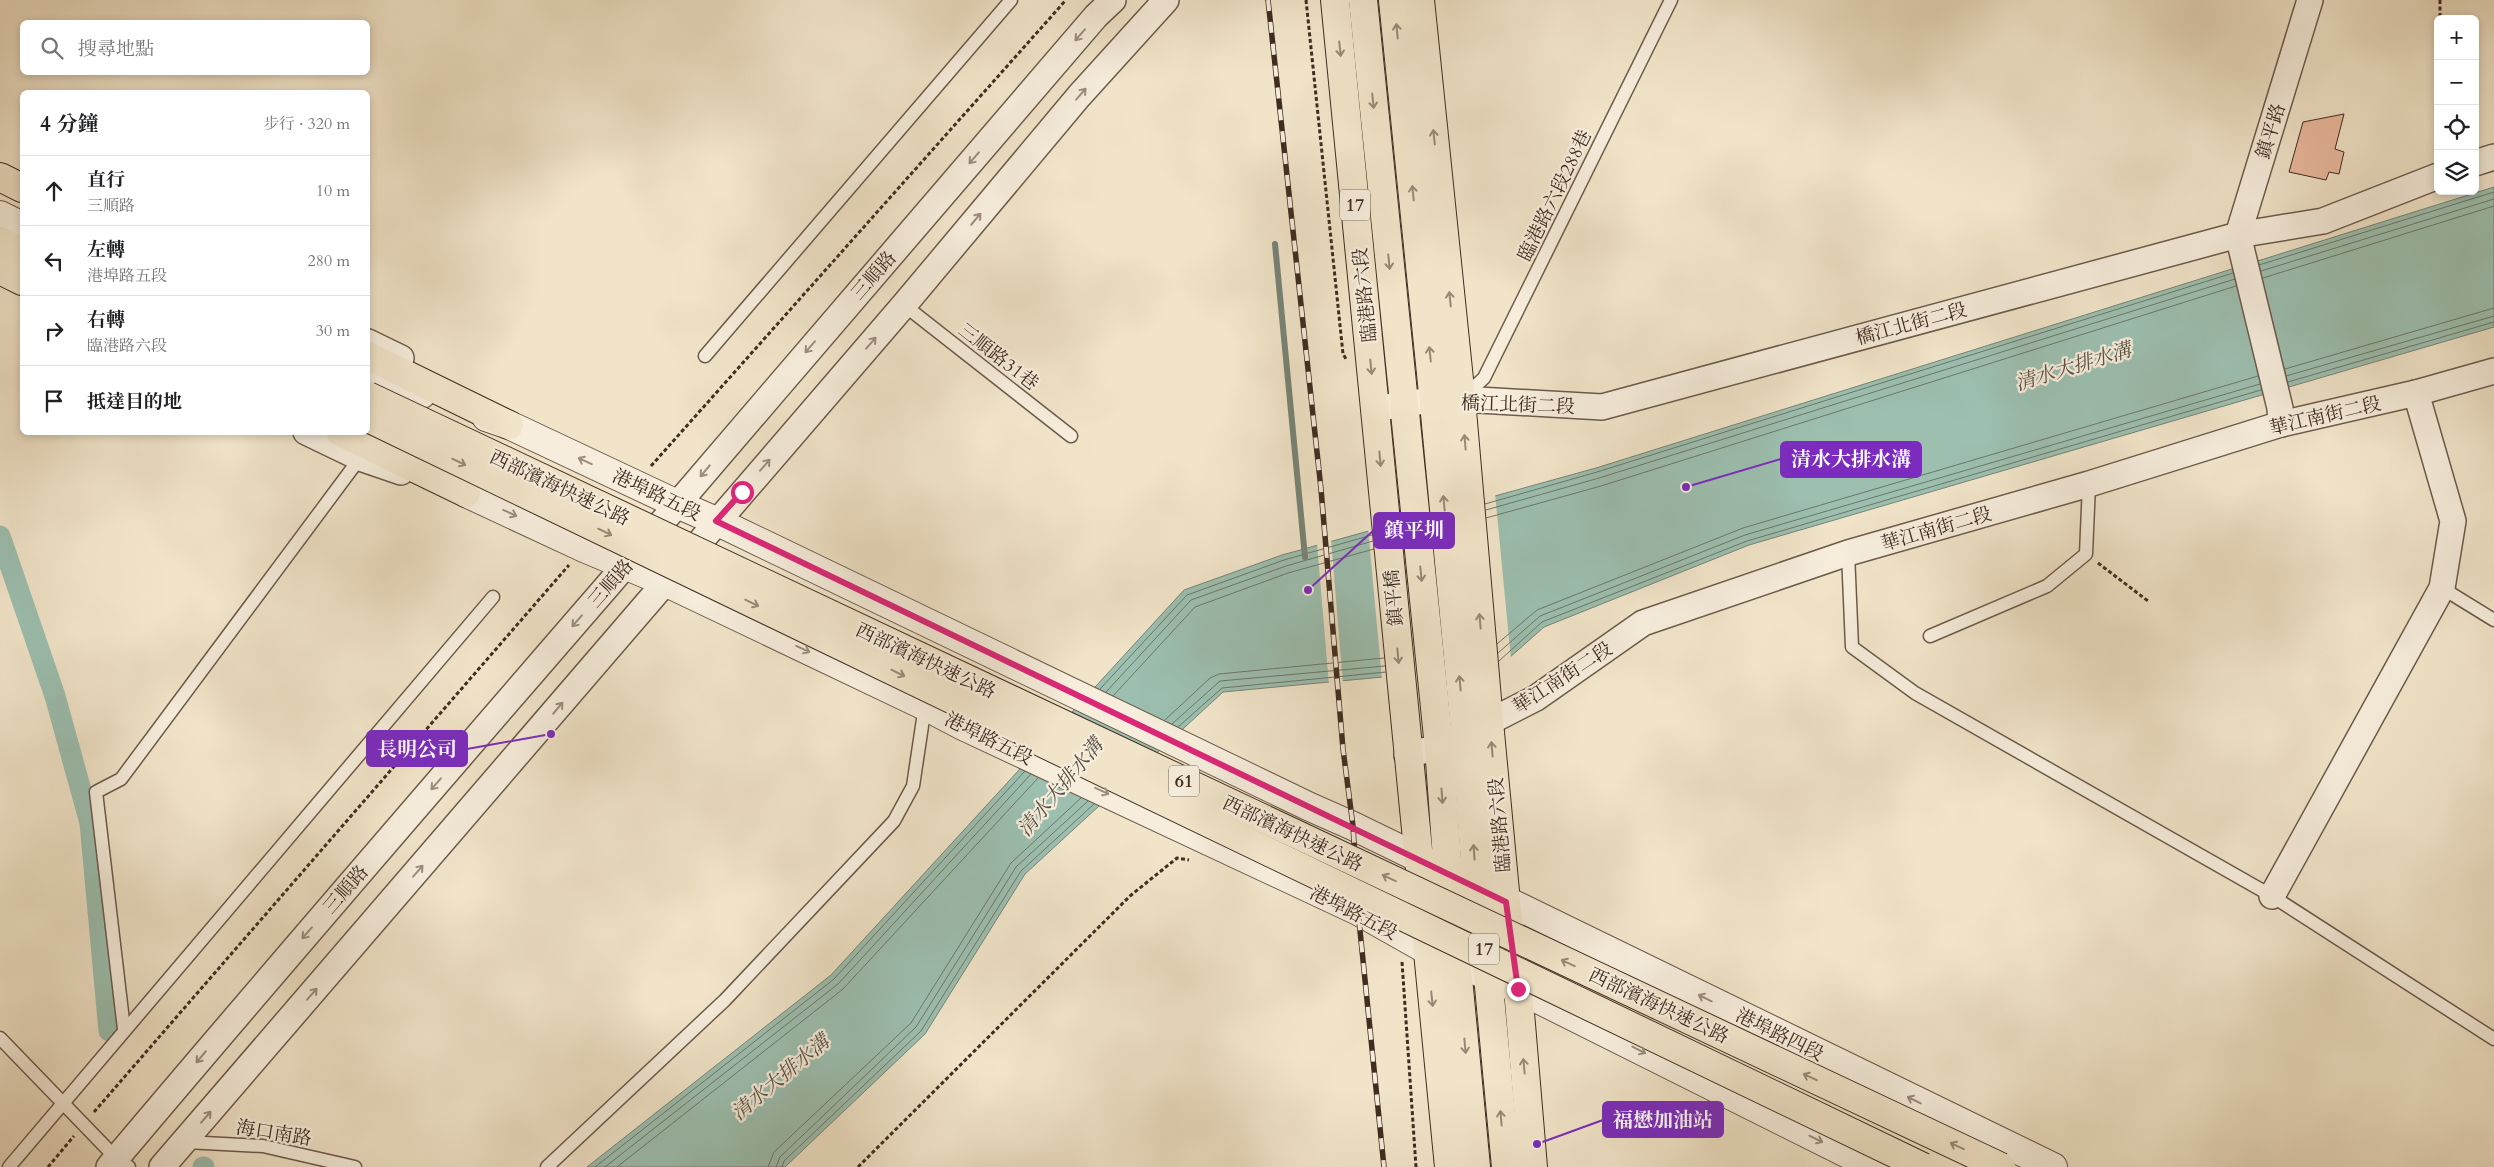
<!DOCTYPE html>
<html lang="zh-TW">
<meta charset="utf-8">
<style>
body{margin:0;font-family:Cardo,"Noto Serif TC",serif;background:#f6f6f6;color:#202124}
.controls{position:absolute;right:15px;top:15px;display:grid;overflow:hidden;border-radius:8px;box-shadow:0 2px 8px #0003}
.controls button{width:45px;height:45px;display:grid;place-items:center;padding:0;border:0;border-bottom:1px solid #e0e0e0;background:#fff;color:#202124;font:25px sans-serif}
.stop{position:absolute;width:15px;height:15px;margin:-11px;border:4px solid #db2777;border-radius:50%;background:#fff}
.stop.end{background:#db2777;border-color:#fff;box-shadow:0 1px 5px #0008}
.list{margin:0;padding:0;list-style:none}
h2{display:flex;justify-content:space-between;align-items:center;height:65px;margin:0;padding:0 20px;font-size:21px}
h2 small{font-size:16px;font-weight:400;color:#757577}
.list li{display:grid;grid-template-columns:32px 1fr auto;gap:15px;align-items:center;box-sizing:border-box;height:70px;padding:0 20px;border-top:1px solid #e0e0e0}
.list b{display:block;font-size:19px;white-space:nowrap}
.list p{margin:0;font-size:16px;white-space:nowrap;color:#757577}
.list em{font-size:16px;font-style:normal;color:#757577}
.icon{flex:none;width:28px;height:28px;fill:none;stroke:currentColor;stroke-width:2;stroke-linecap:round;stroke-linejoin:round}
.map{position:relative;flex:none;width:2494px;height:1167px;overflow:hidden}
.search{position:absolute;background:#fff;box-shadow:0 2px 8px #0003;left:20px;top:20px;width:350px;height:55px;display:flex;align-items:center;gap:12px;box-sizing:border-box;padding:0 18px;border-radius:8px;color:#757577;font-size:19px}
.panel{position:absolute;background:#fff;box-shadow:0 2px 8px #0003;left:20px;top:90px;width:350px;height:345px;border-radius:8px}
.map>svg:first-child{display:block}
</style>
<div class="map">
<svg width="2494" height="1167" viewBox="0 0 2494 1167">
<rect width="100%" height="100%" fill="#f1e4c9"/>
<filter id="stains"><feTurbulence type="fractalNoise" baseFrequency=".004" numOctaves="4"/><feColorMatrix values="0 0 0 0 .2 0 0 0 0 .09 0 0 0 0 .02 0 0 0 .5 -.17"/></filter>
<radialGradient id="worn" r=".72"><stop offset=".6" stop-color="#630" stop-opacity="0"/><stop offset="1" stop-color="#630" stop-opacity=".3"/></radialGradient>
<!-- water -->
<polygon fill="#9cbfb0" stroke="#778477" points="2494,187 2494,327 1749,545 1544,627 1500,666 1223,692 1025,874 925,1034 785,1167 587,1167 831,975 1184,590 1282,555 1596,468"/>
<!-- pier -->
<g fill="#f1e4c9">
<polygon points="1495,493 1511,660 1501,669 1382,680 1368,528"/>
<polygon points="1331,539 1343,684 1329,685 1317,543"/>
</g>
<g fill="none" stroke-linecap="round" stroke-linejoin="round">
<!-- shore -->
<g stroke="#6e7668" stroke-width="1">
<polyline points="2259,265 2494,192"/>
<polyline points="2261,271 2494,199"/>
<polyline points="2263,278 2494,206"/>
<polyline points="2285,369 2494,308"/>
<polyline points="2286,376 2494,316"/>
<polyline points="2288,382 2494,322"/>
<polyline points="1485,504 1597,472 2233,273"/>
<polyline points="1486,510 1599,478 2235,279"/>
<polyline points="1486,518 1601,486 2236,286"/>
<polyline points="1497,644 1537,610 1743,528 2258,376"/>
<polyline points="1498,653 1540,616 1745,535 2260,384"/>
<polyline points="1499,661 1542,622 1747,541 2261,390"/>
<polyline points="1100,689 1187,595 1284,560 1372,535"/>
<polyline points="1106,692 1191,600 1286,566 1373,541"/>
<polyline points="1113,696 1195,607 1288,573 1374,549"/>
<polyline points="1165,720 1210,678 1219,674 1384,658"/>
<polyline points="1172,724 1220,681 1385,666"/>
<polyline points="1178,727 1222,688 1386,672"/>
<polyline points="595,1167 834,979 1025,771"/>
<polyline points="605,1167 838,984 1031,774"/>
<polyline points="617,1167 843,989 1038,778"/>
<polyline points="768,1167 774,1152 911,1023 1011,863 1081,798"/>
<polyline points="776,1167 780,1157 916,1027 1016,867 1088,801"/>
<polyline points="782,1167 784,1161 921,1031 1021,871 1094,804"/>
</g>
<!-- stream -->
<polyline stroke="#778477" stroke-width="6" points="1275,244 1305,557"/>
<!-- canal -->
<g stroke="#9cbfb0" stroke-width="21">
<polyline points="0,536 55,696 90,823 109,1031"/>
<polyline points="203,1167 204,1167"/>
</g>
</g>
<!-- building -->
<polygon fill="#e9b99e" stroke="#402c21" points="2344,114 2335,149 2344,152 2339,174 2329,172 2326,180 2289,172 2303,122"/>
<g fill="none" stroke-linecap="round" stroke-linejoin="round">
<!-- service casing -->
<g stroke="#6c5a4b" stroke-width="15">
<g id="service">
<polyline points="904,305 1071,436"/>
<polyline points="705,356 1011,0"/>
<polyline points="1461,399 1484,378 1671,0"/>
<polyline points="1848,553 1852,647 1915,693 2272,896 2494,1039"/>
<polyline points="2442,588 2494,620"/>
<polyline points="1930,636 2047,586 2086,554 2089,484"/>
<polyline points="124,1029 96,792 121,779 360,458"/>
<polyline points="0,1038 116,1158 129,1167"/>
<polyline points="186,1142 263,1146 355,1167"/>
<polyline points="9,1167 493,597"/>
<polyline points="547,1167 725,1000 894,821 913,786 925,706"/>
</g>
</g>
<!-- minor casing -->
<g stroke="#6c5a4b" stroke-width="28">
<g id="minor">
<polyline points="2475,163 2494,157"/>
<polyline points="368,342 401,358"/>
<polyline points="1376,410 1403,403 1461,399 1602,407 2238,235 2323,221 2438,176"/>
<polyline points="2281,424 2280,408 2238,235 2310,0"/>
<polyline points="306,432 360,458 401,472"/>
<polyline points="1407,755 1439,747 1465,731 1489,722 1536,698 1643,623 1848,553 2089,484 2281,424 2416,393 2494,371"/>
<polyline points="2272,896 2442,588 2453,521 2416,393"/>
<path d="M109,1167c165,-196 333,-390 501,-584 162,-189 323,-378 486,-567l17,-16"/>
<polyline points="162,1167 904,305 1079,96 1166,0"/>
</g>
</g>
<!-- tertiary casing -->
<g stroke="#6c5a4b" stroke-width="30">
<g id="tertiary">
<polyline points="0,215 22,226"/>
<polyline points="368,374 422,394"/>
<polyline points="486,417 509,425 677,504 716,521 1310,807 1353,826 2053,1167"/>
<polyline points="448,479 466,493 584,548 665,582 925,706 963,726 1358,911 1427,950 1518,989 1874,1167"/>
</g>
</g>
<!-- primary casing -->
<g stroke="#402c21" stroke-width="30">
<g id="primary">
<polyline points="1335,0 1449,1167"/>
<polyline points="1363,0 1439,747 1448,873 1476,1167"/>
<polyline points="1393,0 1434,403 1465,731 1477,888 1488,976 1506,1167"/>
<polyline points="1420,0 1461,399 1489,722 1506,902 1518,989 1533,1167"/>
</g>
</g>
<!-- trunk casing -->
<g stroke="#402c21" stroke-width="30">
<g id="trunk">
<polyline points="0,177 22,188"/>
<polyline points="0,241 22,252"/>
<polyline points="0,270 22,281"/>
<polyline points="368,356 509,425"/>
<polyline points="340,432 466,493"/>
</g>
</g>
<!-- path -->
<g stroke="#402c21" stroke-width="3" stroke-dasharray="4 2.5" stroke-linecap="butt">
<polyline points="1306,0 1343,354 1346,359"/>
<polyline points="2440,0 2440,19"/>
<polyline points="651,466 1066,0"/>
<polyline points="2098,563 2148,601"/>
<polyline points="1402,962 1416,1167"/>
<polyline points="94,1112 569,565"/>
<polyline points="48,1167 74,1136"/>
<polyline points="858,1167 1130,896 1177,858 1189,860"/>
</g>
<!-- service -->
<use href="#service" stroke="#f6eddc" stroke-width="12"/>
<!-- minor -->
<use href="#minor" stroke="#f6eddc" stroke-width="25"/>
<!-- tertiary -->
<use href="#tertiary" stroke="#f6eddc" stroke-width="28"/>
<!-- primary -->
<use href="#primary" stroke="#f1e4c9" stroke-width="28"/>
<!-- trunk -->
<use href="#trunk" stroke="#f1e4c9" stroke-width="28"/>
<!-- rail casing -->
<g stroke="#402c21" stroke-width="5.5">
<polyline id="rail" points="1268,0 1321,489 1343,749 1353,826 1358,911 1384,1167"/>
</g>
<!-- rail -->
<use href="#rail" stroke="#f6eddc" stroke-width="4" stroke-dasharray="11" stroke-linecap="butt"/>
<!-- trunk-bridge casing -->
<g stroke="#402c21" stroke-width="30" stroke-linecap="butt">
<g id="trunk-bridge">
<polyline points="368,396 2001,1167"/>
<polyline points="368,418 1923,1167"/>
</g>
</g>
<!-- trunk-bridge -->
<use href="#trunk-bridge" stroke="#f1e4c9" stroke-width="28"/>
</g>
<!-- one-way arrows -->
<defs><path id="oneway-shaft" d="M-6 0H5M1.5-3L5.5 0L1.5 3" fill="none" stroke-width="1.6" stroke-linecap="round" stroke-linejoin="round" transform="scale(1.25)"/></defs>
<g stroke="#988875">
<use href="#oneway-shaft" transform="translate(1397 31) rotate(-96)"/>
<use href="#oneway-shaft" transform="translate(1340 49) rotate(84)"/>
<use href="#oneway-shaft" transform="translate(1373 101) rotate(84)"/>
<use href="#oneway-shaft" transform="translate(1434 137) rotate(-96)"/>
<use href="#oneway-shaft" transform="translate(1413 193) rotate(-96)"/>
<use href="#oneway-shaft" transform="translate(1389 262) rotate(84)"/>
<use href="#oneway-shaft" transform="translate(1450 299) rotate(-96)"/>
<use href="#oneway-shaft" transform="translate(1430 354) rotate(-96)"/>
<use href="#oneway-shaft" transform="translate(1371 367) rotate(84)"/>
<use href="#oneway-shaft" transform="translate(1465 442) rotate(-95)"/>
<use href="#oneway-shaft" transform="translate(1380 459) rotate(85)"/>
<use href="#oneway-shaft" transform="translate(459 462) rotate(26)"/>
<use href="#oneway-shaft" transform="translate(1444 503) rotate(-95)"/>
<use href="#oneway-shaft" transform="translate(605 532) rotate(26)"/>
<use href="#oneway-shaft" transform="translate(1421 574) rotate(84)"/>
<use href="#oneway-shaft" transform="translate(752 603) rotate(26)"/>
<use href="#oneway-shaft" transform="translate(1480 621) rotate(-95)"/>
<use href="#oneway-shaft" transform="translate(1398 656) rotate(85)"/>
<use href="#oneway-shaft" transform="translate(898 673) rotate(26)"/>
<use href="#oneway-shaft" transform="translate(1460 683) rotate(-95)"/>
<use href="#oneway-shaft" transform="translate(1492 749) rotate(-95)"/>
<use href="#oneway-shaft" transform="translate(1442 796) rotate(86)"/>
<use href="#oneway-shaft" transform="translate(1474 852) rotate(-94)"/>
<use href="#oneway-shaft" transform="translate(1389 878) rotate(-155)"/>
<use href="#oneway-shaft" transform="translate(1568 963) rotate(-155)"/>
<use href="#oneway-shaft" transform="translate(1432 999) rotate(84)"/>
<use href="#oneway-shaft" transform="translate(1465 1046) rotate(85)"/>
<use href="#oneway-shaft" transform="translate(1524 1066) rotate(-95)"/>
<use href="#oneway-shaft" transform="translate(1810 1077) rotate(-155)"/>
<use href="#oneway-shaft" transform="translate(1501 1118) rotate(-95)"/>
<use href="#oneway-shaft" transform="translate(1957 1146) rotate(-155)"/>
</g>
<g stroke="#9b8c7e">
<use href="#oneway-shaft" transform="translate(1080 35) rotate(131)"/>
<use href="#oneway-shaft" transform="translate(1081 94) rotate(-49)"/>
<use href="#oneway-shaft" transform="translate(974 158) rotate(131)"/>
<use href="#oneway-shaft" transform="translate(976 219) rotate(-50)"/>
<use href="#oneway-shaft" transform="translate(871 343) rotate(-49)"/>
<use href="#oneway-shaft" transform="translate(810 347) rotate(131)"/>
<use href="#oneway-shaft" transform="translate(585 461) rotate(-155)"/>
<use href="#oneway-shaft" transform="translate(765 465) rotate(-49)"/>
<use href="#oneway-shaft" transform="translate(705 471) rotate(130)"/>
<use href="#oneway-shaft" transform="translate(510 513) rotate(25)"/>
<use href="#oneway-shaft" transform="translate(577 621) rotate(131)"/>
<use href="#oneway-shaft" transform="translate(803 649) rotate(25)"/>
<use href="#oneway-shaft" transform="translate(558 708) rotate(-50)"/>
<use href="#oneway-shaft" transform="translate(436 784) rotate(131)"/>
<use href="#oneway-shaft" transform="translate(1102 791) rotate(25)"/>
<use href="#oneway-shaft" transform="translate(418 871) rotate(-49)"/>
<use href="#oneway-shaft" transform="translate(307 933) rotate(131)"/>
<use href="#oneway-shaft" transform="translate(312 994) rotate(-49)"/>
<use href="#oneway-shaft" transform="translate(1705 998) rotate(-154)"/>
<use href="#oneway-shaft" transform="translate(1639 1050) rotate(27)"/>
<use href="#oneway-shaft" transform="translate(201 1057) rotate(130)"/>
<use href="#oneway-shaft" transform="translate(1914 1100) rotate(-154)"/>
<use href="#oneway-shaft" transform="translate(206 1117) rotate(-49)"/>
<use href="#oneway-shaft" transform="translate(1816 1139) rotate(26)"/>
</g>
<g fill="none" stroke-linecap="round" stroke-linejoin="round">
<!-- route -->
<polyline stroke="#db2777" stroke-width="6" points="742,492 716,521 1506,902 1518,989"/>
</g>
<g text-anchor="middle" stroke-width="4.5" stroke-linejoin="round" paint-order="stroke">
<!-- shield labels -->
<g fill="#f6eddc" stroke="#776659" stroke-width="1">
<rect x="1340" y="189.5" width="30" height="31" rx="4"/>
<rect x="1169" y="765.5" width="30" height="31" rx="4"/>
<rect x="1469" y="933.5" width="30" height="31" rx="4"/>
</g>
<g font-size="18" font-weight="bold" fill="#402c21">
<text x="1355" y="211">17</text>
<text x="1184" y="787">61</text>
<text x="1484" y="955">17</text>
</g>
<!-- street labels -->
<g font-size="19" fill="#402c21" stroke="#f6eddc">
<text transform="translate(2270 131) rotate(-73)" y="7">鎮平路</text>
<text transform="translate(1554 195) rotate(-64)" y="7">臨港路六段288巷</text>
<text transform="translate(873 275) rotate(-49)" y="7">三順路</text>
<text transform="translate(1364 295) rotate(-96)" y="7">臨港路六段</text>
<text transform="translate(1911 323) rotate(-15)" y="7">橋江北街二段</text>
<text transform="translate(999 356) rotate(38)" y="7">三順路31巷</text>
<text transform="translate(1518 404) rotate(2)" y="7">橋江北街二段</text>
<text transform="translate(2325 415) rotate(-13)" y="7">華江南街二段</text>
<text transform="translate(560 487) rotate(25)" y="7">西部濱海快速公路</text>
<text transform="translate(657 494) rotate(25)" y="7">港埠路五段</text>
<text transform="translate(1936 528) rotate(-16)" y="7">華江南街二段</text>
<text transform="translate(610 583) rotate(-49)" y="7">三順路</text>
<text transform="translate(1393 598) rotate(-95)" y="7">鎮平橋</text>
<text transform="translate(926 660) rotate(25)" y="7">西部濱海快速公路</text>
<text transform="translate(1562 677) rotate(-33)" y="7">華江南街二段</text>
<text transform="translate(989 738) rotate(26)" y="7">港埠路五段</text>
<text transform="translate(1499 825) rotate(-95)" y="7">臨港路六段</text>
<text transform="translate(1293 833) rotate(25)" y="7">西部濱海快速公路</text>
<text transform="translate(345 889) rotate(-49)" y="7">三順路</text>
<text transform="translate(1354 912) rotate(27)" y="7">港埠路五段</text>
<text transform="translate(1659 1005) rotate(25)" y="7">西部濱海快速公路</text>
<text transform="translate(1780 1034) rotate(26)" y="7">港埠路四段</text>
<text transform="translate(274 1132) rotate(9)" y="7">海口南路</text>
</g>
<!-- water labels -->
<g font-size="20" font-style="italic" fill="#575145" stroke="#f6eddc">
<text transform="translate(2073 366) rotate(-17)" y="7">清水大排水溝</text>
<text transform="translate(1060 787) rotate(-50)" y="7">清水大排水溝</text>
<text transform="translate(780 1077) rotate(-40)" y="7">清水大排水溝</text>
</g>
</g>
<!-- callouts -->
<path fill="none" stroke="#7b2cbf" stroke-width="2" d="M1686 487L1781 459M1308 590L1374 530M551 734L467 749M1537 1144L1603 1120"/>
<g fill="#7b2cbf" stroke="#f6eddc" stroke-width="2">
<circle cx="1686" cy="487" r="5"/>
<circle cx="1308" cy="590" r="5"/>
<circle cx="551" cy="734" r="5"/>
<circle cx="1537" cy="1144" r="5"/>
</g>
<g fill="#7b2cbf" stroke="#7b2cbf" stroke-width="2">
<rect x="1781" y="442" width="140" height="35" rx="5"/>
<rect x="1374" y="513" width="80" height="35" rx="5"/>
<rect x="367" y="731" width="100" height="35" rx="5"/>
<rect x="1603" y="1102" width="120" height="35" rx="5"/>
</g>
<g font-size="20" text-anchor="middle" font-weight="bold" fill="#fff">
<text x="1851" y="466">清水大排水溝</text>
<text x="1414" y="537">鎮平圳</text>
<text x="417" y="756">長明公司</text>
<text x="1663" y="1127">福懋加油站</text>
</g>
<rect width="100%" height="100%" filter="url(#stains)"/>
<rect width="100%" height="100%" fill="url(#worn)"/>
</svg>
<div class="controls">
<button>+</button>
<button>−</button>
<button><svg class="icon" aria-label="locate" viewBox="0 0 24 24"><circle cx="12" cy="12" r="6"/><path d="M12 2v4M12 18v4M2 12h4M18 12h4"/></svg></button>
<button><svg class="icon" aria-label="layers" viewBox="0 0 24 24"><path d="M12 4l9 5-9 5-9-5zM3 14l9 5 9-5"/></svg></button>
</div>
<div class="stop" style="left:742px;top:492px"></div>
<div class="stop end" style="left:1518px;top:989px"></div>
<div class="search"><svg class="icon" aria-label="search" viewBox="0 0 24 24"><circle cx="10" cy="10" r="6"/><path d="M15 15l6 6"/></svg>搜尋地點</div>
<section class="panel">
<h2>4 分鐘<small>步行 · 320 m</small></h2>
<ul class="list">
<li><svg class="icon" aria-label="ahead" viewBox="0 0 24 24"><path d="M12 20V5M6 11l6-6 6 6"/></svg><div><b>直行</b><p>三順路</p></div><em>10 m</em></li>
<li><svg class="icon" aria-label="left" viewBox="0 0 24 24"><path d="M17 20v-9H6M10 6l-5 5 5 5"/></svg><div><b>左轉</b><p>港埠路五段</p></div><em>280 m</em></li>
<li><svg class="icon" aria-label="right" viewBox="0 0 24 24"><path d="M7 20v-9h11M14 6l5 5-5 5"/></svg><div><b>右轉</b><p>臨港路六段</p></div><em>30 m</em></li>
<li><svg class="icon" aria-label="arrive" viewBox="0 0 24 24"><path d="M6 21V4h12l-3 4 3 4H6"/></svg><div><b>抵達目的地</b></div></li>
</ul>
</section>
</div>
